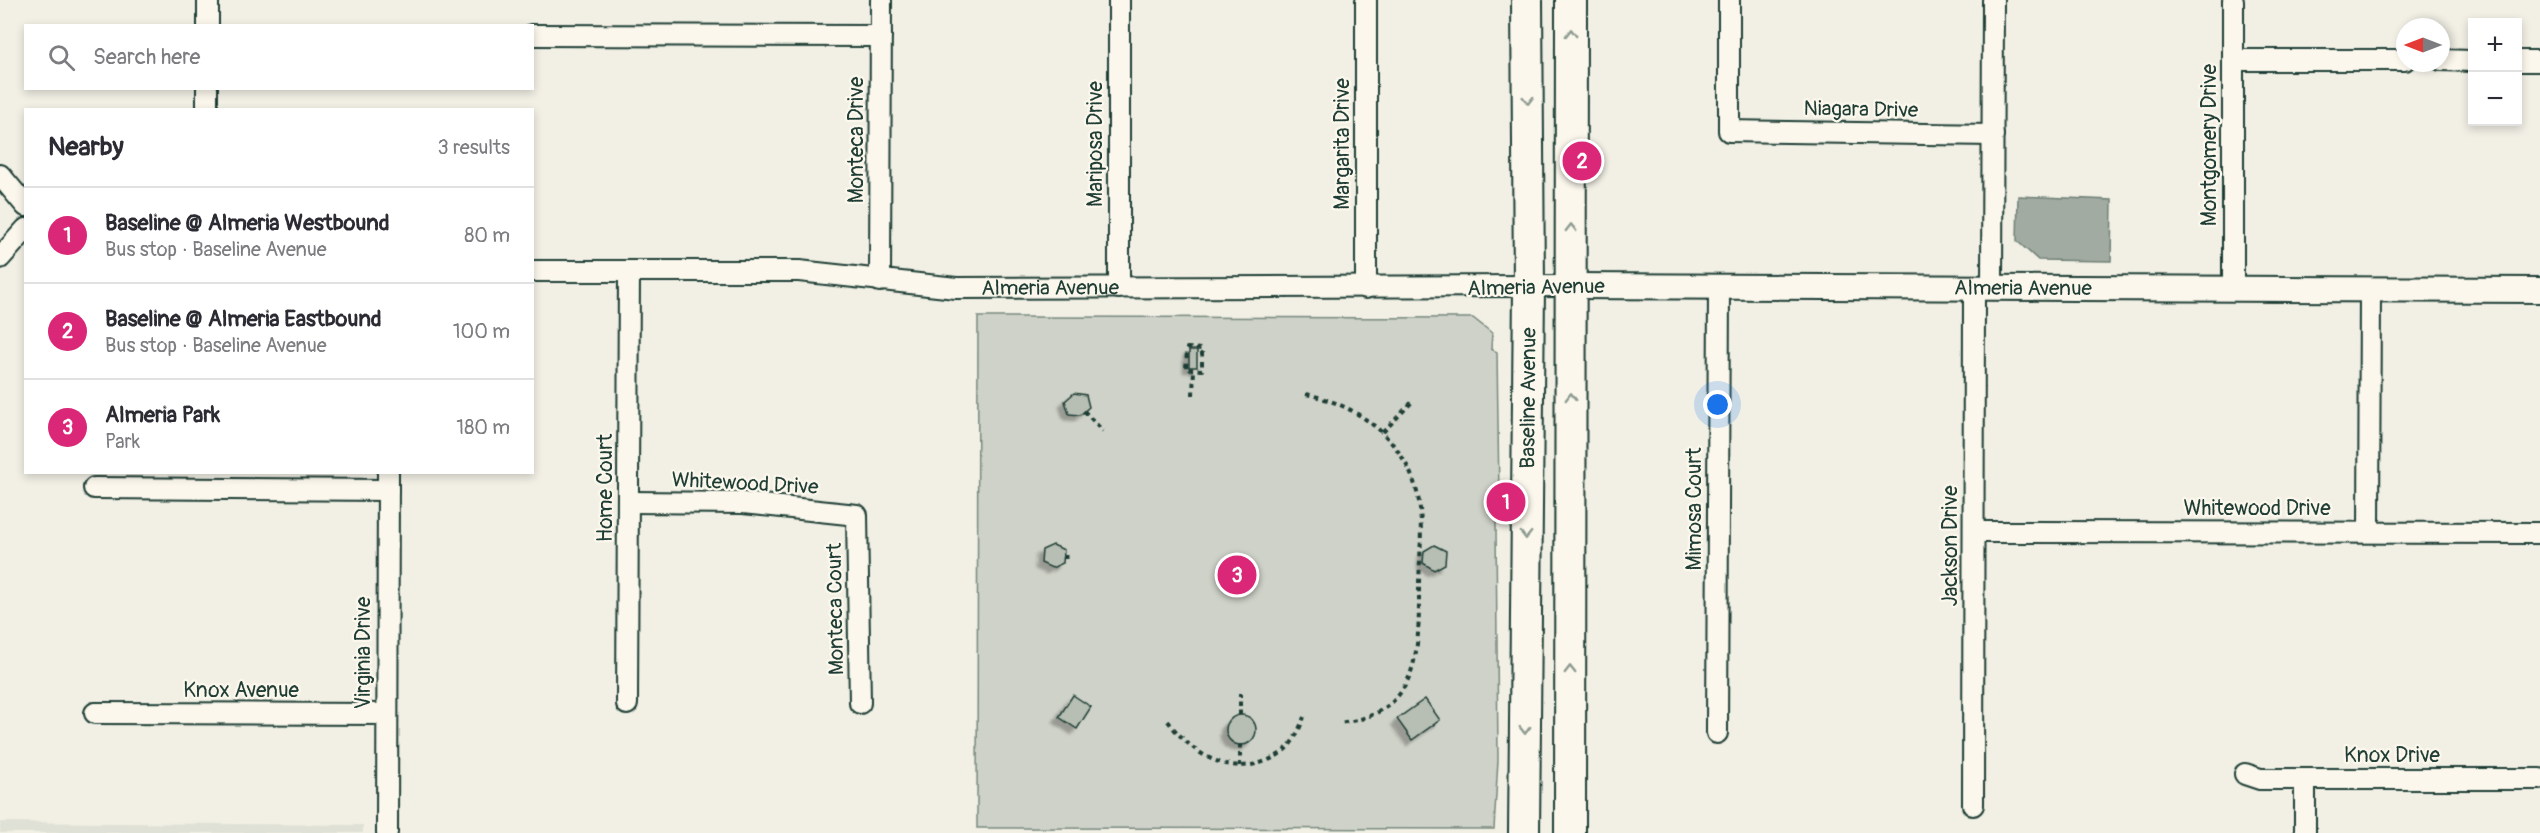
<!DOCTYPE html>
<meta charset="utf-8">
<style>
body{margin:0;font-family:Pangolin,sans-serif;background:#f2f2f3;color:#2b2b33}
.controls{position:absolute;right:18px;top:18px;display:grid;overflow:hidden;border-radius:0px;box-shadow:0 3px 9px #0003}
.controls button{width:54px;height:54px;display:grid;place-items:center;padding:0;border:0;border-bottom:2px solid #e1e1e2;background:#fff;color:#2b2b33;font:30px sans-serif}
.compass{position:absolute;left:2396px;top:18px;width:54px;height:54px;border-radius:50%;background:#fff;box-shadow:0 3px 9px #0003;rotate:270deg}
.you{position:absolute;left:1718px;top:405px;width:21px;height:21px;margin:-15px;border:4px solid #fff;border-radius:50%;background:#1a73e8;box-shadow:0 0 0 9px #1a73e833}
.badge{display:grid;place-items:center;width:39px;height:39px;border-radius:50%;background:#db2777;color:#fff;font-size:20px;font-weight:700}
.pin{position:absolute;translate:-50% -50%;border:3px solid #fff;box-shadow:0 2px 6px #0006}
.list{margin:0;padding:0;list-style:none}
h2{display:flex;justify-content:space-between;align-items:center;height:78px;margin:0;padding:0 24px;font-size:26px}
h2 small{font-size:20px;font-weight:400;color:#7c7c81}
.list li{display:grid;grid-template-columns:39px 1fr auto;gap:18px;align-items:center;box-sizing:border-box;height:96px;padding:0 24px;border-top:2px solid #e1e1e2}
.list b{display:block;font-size:22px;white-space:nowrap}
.list p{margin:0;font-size:20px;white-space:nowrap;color:#7c7c81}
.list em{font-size:20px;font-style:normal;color:#7c7c81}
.icon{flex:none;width:33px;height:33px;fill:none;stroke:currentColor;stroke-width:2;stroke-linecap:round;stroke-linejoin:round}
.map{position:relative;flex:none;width:2540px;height:833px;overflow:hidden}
.search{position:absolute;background:#fff;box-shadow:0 3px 9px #0003;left:24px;top:24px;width:510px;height:66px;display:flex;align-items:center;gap:15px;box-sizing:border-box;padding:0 21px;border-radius:0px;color:#7c7c81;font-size:22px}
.panel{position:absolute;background:#fff;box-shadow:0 3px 9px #0003;left:24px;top:108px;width:510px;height:366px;border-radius:0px}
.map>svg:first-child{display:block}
</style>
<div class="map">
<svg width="2540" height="833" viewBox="0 0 2540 833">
<defs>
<filter id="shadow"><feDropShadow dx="-5.5" dy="5.5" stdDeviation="1.5" flood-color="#0004"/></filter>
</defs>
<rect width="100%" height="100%" fill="#f2f0e5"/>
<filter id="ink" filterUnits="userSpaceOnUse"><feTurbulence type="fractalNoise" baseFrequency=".0167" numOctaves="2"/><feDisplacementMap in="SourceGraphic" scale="12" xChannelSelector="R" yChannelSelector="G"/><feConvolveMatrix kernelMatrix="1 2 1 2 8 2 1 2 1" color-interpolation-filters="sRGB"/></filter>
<g filter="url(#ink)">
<!-- built -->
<polygon fill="#e0e1d6" points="0,822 363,825 363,833 0,833"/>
<!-- green -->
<polygon fill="#cfd2c8" stroke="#77887e" stroke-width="1.5" points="978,317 1473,318 1492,333 1491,349 1497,352 1499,497 1496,525 1498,760 1494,829 977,828"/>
<!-- water -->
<polygon fill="#a2aba1" stroke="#6e7f75" stroke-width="1.5" points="2018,196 2112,200 2111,261 2038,260 2017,241"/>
<!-- building -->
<g fill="#b7beb3" stroke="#1f3d34" stroke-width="1.5" filter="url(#shadow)">
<rect x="1189" y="350" width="8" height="17"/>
<polygon points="1074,393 1086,395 1089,407 1080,415 1069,414 1065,401"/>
<polygon points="1053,545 1064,550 1063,563 1052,568 1041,563 1042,550"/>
<polygon points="1434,545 1446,551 1445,564 1434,570 1423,563 1424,551"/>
<polygon points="1073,695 1091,707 1077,729 1059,717"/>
<polygon points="1425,699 1440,720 1412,740 1397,719"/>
<circle cx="1241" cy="730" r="15"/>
</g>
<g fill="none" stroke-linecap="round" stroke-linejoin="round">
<!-- minor casing -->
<g stroke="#1f3d34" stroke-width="24">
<g id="minor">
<polyline points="1119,0 1119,288"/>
<polyline points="1366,0 1366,288"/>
<polyline points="1729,0 1729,131 1993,135"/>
<polyline points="2233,0 2233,289"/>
<polyline points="208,26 208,0"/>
<polyline points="532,35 881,36"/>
<polyline points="2233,60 2405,60"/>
<polyline points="2441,60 2472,61"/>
<polyline points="2518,61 2540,61"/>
<polyline points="207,110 207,88"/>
<polyline points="0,175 26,206"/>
<polyline points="0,258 26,229"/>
<path id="s1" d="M532,271h267l157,17 615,-2"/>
<polyline points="880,281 881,0"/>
<polyline points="1992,288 1993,0"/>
<polyline points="94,488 388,490"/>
<polyline points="630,502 743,503 857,515 860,703"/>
<polyline points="1974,532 2540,533"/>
<polyline points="2369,532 2370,289"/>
<polyline points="627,704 629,271"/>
<polyline points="95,713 386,714"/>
<polyline points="1717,733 1719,286"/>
<polyline points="2245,774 2260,779 2540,779"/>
<polyline points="2305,779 2305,833"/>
<polyline points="1973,805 1974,287"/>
<polyline points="387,833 388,472"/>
</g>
</g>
<!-- tertiary casing -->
<g stroke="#1f3d34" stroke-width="28">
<g id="tertiary">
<path id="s2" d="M1571,286l969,4"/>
</g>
</g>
<!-- primary casing -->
<g stroke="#1f3d34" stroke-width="34">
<g id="primary">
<path id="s3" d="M1524,833l5,-546 -2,-287"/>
<polyline points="1570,833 1571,0"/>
</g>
</g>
<!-- path -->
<g stroke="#1f3d34" stroke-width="4" stroke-dasharray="4.5 4.5" stroke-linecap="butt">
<polygon points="1187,348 1202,349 1202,370 1186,369"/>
<path d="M1306,394c58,12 107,53 114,115 2,23 0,49 -1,73 0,67 3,133 -81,141"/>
<polyline points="1193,395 1194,369"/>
<polyline points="1084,411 1103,431"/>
<polyline points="1383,432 1414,400"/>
<polyline points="1063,557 1068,557"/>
<polyline points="1240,715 1240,693"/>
<path d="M1168,721c23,32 58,55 98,40 10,-4 20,-10 26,-19 5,-7 9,-17 12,-25"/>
<polyline points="1240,744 1240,766"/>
</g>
<!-- minor -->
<use href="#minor" stroke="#fbf7ec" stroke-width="20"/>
<!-- tertiary -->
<use href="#tertiary" stroke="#fbf7ec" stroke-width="24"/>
<!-- primary -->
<use href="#primary" stroke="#fbf7ec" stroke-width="30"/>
</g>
<!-- one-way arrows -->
<defs><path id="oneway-chevron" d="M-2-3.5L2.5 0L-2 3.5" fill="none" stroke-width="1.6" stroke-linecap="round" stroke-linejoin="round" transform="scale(1.5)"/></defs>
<g stroke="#8d9a90">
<use href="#oneway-chevron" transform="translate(1571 33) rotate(-90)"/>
<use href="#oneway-chevron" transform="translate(1528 100) rotate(90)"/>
<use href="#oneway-chevron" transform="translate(1571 228) rotate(-90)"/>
<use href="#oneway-chevron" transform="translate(1571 397) rotate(-90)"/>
<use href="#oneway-chevron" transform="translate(1526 535) rotate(91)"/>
<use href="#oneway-chevron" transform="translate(1570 670) rotate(-90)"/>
<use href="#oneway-chevron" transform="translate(1525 730) rotate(90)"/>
</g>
</g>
<g text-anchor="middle" stroke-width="4.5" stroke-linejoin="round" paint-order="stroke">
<!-- street labels -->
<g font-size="21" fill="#1f3d34" stroke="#fbf7ec">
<text transform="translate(1861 109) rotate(1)" y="7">Niagara Drive</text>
<text transform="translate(856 140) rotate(-90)" y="7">Monteca Drive</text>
<text transform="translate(1095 144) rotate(-90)" y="7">Mariposa Drive</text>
<text transform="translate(1342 144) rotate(-90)" y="7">Margarita Drive</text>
<text transform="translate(2209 145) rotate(-90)" y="7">Montgomery Drive</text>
<text transform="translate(1536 287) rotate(-1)" y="7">Almeria Avenue</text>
<text dy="7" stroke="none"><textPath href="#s1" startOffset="519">Almeria Avenue</textPath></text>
<text dy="7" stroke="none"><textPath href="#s2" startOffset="452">Almeria Avenue</textPath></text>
<text dy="7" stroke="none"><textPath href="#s3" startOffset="435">Baseline Avenue</textPath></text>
<text transform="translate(745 483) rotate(3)" y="7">Whitewood Drive</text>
<text transform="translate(605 488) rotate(-90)" y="7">Home Court</text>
<text x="2257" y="515">Whitewood Drive</text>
<text transform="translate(1694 509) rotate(-90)" y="7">Mimosa Court</text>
<text transform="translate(1950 546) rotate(-90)" y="7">Jackson Drive</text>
<text transform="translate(835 609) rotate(-91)" y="7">Monteca Court</text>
<text transform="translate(363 653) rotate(-90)" y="7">Virginia Drive</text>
<text x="241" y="697">Knox Avenue</text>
<text x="2392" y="762">Knox Drive</text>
</g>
</g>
</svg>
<div class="controls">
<button>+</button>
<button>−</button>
</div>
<svg class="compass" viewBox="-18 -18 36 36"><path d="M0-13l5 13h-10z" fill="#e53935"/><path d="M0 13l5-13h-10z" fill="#7c7c81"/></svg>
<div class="you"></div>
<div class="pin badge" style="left:1506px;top:502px">1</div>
<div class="pin badge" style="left:1582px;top:161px">2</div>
<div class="pin badge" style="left:1237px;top:575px">3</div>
<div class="search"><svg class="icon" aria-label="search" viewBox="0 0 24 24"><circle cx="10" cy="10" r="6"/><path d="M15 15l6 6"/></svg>Search here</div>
<section class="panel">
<h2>Nearby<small>3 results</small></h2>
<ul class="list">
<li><span class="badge">1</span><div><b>Baseline @ Almeria Westbound</b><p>Bus stop · Baseline Avenue</p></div><em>80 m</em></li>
<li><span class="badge">2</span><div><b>Baseline @ Almeria Eastbound</b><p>Bus stop · Baseline Avenue</p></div><em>100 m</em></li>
<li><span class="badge">3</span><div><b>Almeria Park</b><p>Park</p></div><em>180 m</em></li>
</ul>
</section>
</div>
